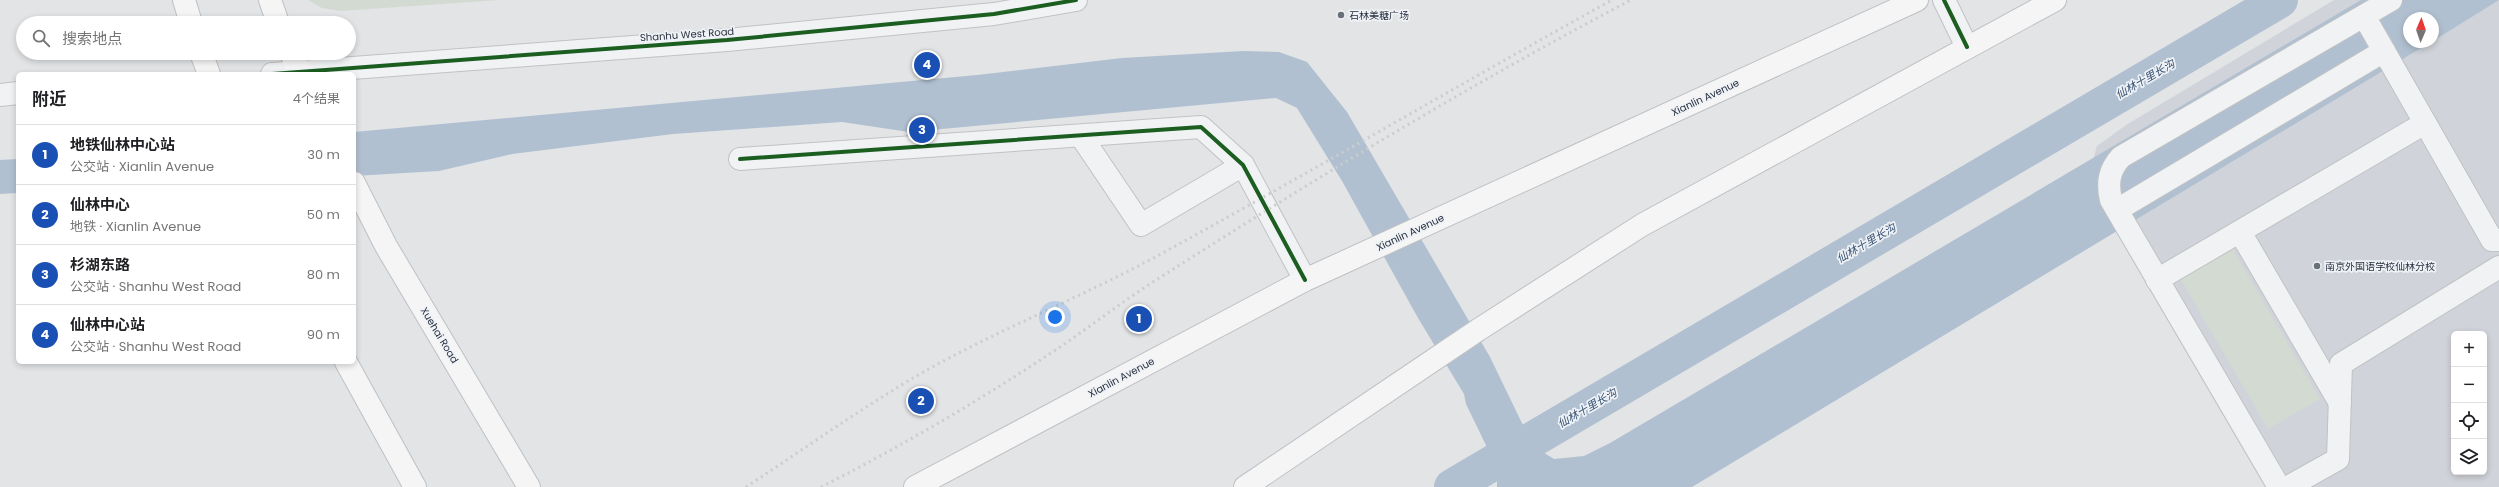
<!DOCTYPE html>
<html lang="zh">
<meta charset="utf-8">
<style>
body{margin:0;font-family:Poppins,"Noto Sans SC",sans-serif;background:#f6f6f6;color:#202124}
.controls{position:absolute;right:12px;bottom:12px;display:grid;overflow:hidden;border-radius:6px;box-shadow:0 2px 6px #0003}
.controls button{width:36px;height:36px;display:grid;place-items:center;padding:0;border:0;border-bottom:1px solid #e0e0e0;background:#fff;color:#202124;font:20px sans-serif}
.compass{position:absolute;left:2403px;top:12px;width:36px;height:36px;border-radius:50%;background:#fff;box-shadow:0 2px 6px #0003;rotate:2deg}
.you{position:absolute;left:1055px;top:317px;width:14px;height:14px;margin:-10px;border:3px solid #fff;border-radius:50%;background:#1a73e8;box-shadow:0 0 0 6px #1a73e833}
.badge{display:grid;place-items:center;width:26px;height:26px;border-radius:50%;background:#6a7079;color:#fff;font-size:13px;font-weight:700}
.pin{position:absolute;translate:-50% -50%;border:2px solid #fff;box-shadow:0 1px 4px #0006}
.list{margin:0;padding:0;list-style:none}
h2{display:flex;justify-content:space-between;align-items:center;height:52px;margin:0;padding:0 16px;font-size:17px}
h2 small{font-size:13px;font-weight:400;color:#757577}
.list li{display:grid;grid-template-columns:26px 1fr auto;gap:12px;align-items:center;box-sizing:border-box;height:60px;padding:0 16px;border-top:1px solid #e0e0e0}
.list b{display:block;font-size:15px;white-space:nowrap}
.list p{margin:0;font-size:13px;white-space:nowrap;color:#757577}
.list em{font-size:13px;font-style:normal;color:#757577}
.icon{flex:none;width:22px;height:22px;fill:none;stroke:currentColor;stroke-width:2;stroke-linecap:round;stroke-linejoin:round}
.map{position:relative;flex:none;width:2499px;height:487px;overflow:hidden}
.search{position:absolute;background:#fff;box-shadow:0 2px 6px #0003;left:16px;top:16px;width:340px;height:44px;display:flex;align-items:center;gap:10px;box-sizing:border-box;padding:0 14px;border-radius:22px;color:#757577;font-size:15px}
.panel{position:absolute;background:#fff;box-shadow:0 2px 6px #0003;left:16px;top:72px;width:340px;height:292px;border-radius:6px}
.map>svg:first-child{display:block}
</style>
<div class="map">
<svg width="2499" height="487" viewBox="0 0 2499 487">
<rect width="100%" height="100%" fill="#e2e4e6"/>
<!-- built -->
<path fill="#d0d3d9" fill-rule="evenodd" d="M2334,0h165v487h-234l-169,-289 -7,-25 8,-27 29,-21zM2409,18h24v24h-24zM2454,334h30v138h-30z"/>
<!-- green -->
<g fill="#d3dad2">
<polygon points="308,0 500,0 340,11 322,8"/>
<polygon points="2232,248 2320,399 2268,429 2180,278"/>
</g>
<!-- water -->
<g fill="#b1c0d0">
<polygon points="2361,0 2499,0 2433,41 2433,18 2409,18 2409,42 2431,42 1692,487 1497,487 1497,468 1466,404 1464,394 1418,318 1342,181 1297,108 1276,98 909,132 842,122 673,134 512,154 439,171 354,176 354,132 977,75 1122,58 1243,51 1279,52 1307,62 1347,112 1490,357 1533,446 1554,459 1584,456 1610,443"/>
<polygon points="18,159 18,193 0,194 0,160"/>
</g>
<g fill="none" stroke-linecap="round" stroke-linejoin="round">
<!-- river -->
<polyline stroke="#b1c0d0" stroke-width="36" points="1452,487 2280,0"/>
<!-- minor casing -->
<g stroke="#c0c2c4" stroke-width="24">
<g id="minor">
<polyline points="1944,0 1967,47"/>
<polyline points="2364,16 2492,240 2499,240"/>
<polyline points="272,74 727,40 994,14 1076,0"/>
<polyline points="0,95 18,93"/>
<polyline points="1081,136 1141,225 1243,165"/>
<polyline points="740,159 1201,127 1243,165 1305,280"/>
<polyline points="2117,210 2384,51"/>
<polyline points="2240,232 2340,403"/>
<polyline points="2157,280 2425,123"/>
<path d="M2279,487l-168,-287c-4,-17 -2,-30 10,-43l270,-157"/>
<polyline points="2288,487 2338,459 2341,364 2499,267"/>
</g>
</g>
<!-- major casing -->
<g stroke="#bec1c4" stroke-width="24">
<g id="major">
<polyline points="184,0 191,23"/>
<polyline points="270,0 278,23"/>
<polyline points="201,53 209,74"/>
<polyline points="291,53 300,74"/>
<polyline points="354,183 386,246 529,487"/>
<polyline points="346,362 415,487"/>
<polyline points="915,487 1305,280 1917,0"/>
<polyline points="1245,487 1478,330 1642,225 2055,0"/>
</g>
</g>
<!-- minor -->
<use href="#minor" stroke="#f1f2f3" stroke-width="22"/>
<!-- major -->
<use href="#major" stroke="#f5f5f6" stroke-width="22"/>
<!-- rail -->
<g stroke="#caccce" stroke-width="3" stroke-dasharray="2 4" stroke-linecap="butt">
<path d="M746,487c55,-36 110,-75 167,-109 79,-46 165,-79 246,-123 152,-83 301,-171 453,-255"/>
<path d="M821,487c79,-40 156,-85 230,-134 38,-25 74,-54 113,-78 152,-97 307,-191 467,-275"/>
</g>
<!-- cycleway casing -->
<g stroke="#eff2f6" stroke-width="6">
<g id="cycleway">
<polyline points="1944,0 1967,47"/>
<polyline points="272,74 727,40 994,14 1076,0"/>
<polyline points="740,159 1201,127 1243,165 1305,280"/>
</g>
</g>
<!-- cycleway -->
<use href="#cycleway" stroke="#1b5e20" stroke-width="4"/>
</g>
<!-- markers -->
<g fill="#6a7079" stroke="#eff2f6" stroke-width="1.5">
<circle cx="1341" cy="15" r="4"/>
<circle cx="2317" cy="266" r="4"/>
</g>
<g text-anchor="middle" stroke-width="3.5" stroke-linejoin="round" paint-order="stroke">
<!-- poi labels -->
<g font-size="10" fill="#29313f" stroke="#eff2f6" text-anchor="start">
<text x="1349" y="19">石林美糖广场</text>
<text x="2325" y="270">南京外国语学校仙林分校</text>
</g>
<!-- street labels -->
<g font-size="10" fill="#29313f" stroke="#eff2f6">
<text transform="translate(687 34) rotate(-4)" y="4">Shanhu West Road</text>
<text transform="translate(1705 97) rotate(-25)" y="4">Xianlin Avenue</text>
<text transform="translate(1410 232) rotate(-25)" y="4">Xianlin Avenue</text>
<text transform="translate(440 335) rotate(59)" y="4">Xuehai Road</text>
<text transform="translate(1121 377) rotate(-28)" y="4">Xianlin Avenue</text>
</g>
<!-- water labels -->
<g font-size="11" font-style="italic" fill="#355071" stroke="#eff2f6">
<text transform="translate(2145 79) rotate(-30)" y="4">仙林十里长沟</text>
<text transform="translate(1866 243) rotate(-30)" y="4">仙林十里长沟</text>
<text transform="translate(1587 408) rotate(-30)" y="4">仙林十里长沟</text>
</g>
</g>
</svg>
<div class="controls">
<button>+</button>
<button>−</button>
<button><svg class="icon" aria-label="locate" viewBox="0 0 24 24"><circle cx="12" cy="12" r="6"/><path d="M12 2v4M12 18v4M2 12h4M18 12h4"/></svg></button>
<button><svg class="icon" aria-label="layers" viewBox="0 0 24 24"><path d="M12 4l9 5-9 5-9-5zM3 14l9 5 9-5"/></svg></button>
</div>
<svg class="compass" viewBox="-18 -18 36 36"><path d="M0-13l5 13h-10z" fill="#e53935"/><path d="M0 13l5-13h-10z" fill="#757577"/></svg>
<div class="you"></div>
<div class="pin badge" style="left:1139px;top:319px;background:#1a4fb4">1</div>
<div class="pin badge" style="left:921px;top:401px;background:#1a4fb4">2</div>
<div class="pin badge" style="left:922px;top:130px;background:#1a4fb4">3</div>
<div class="pin badge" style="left:927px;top:65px;background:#1a4fb4">4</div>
<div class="search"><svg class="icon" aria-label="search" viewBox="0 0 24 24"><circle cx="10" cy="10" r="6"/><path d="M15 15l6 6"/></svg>搜索地点</div>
<section class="panel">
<h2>附近<small>4个结果</small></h2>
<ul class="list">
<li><span class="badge" style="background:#1a4fb4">1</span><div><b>地铁仙林中心站</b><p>公交站 · Xianlin Avenue</p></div><em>30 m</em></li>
<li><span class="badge" style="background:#1a4fb4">2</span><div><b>仙林中心</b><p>地铁 · Xianlin Avenue</p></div><em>50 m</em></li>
<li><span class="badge" style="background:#1a4fb4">3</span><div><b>杉湖东路</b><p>公交站 · Shanhu West Road</p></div><em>80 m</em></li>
<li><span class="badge" style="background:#1a4fb4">4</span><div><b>仙林中心站</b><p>公交站 · Shanhu West Road</p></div><em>90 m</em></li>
</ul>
</section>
</div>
